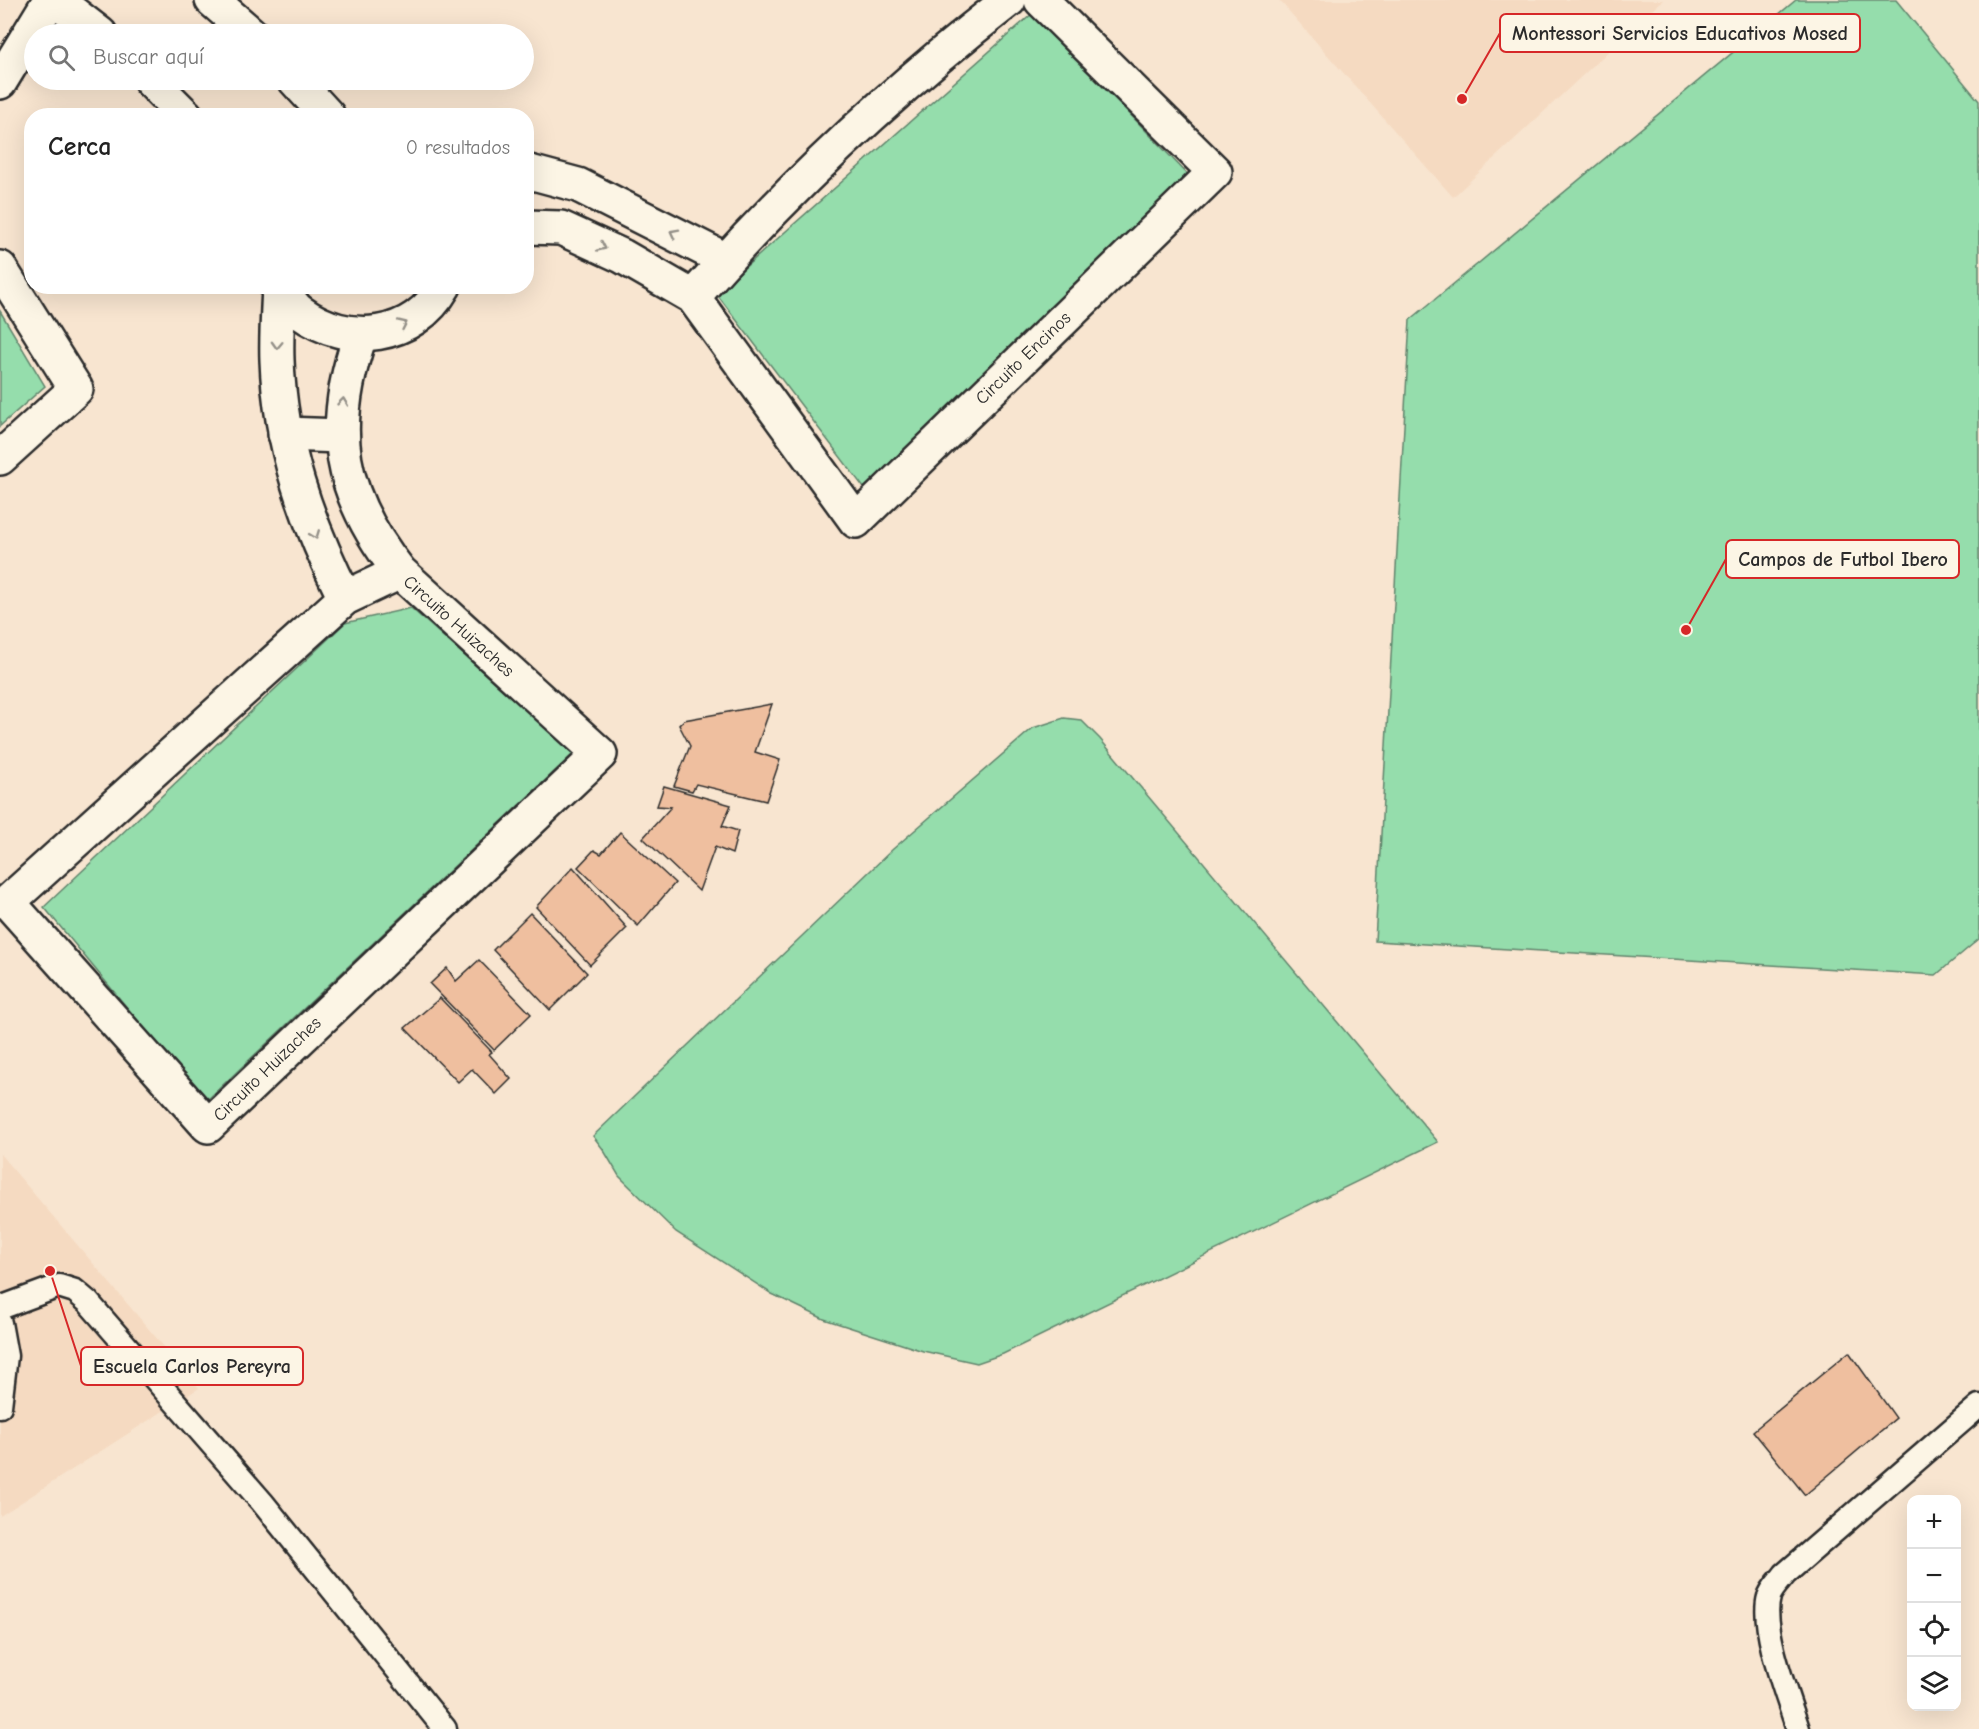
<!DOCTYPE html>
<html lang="es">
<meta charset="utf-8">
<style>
body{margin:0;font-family:"Comic Neue",sans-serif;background:#f6f6f6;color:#222}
.controls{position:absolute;right:18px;bottom:18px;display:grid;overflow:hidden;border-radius:12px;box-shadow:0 6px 24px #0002}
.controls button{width:54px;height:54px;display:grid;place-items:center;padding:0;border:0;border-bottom:2px solid #e0e0e0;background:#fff;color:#222;font:30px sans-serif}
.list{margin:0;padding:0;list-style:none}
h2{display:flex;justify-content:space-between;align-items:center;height:78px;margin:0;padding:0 24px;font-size:26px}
h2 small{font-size:20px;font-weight:400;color:#767676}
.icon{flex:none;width:33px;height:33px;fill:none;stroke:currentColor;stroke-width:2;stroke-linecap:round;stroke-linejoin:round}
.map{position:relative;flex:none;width:1979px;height:1729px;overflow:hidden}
.search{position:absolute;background:#fff;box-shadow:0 6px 24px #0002;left:24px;top:24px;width:510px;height:66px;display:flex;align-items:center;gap:15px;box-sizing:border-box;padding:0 21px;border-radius:33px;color:#767676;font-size:22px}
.panel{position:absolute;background:#fff;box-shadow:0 6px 24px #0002;left:24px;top:108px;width:510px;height:186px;border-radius:24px}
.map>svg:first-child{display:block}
</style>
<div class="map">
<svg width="1979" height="1729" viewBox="0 0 1979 1729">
<rect width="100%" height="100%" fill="#f8e5d0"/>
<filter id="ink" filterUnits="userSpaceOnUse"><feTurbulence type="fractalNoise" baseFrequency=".0167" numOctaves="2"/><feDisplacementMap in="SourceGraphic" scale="12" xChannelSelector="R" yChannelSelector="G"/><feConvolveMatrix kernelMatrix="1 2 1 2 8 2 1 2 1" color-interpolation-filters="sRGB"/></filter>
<g filter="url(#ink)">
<!-- built -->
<g fill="#f5dac1">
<polygon points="1279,0 1663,0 1453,197"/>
<polygon points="0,1154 199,1388 0,1516"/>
</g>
<!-- green -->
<g fill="#95ddac" stroke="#60846c" stroke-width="1.5">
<polygon points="1796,0 1896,0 1979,101 1979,939 1936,975 1375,941 1410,320"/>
<polygon points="1033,13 1194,181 864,488 716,293"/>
<polygon points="0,311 45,386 0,426"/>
<polygon points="411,608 574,753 205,1102 44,907 345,623"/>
<polygon points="1064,718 1081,720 1100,739 1438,1142 1003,1354 977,1363 923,1351 824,1319 772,1294 676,1232 619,1176 603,1149 593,1136 893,849 1033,728"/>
</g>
<!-- building -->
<g fill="#efbf9f" stroke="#2b2b2b" stroke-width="1.5">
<polygon points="772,704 755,752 780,760 766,801 696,784 692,791 674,786 690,746 679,725 684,720"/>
<polygon points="664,786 731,805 722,826 738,831 732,854 715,847 699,891 643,838 671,807 657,806"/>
<polygon points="620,832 675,883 638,926 578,867 594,850 601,854"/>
<polygon points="573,867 627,928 590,965 536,907"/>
<polygon points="530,913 587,973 550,1010 493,950"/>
<polygon points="479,960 531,1014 494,1050 430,984 447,968 456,981"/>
<polygon points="440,998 492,1052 489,1054 511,1079 496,1094 472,1069 458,1082 405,1028"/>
<polygon points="1849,1352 1896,1418 1805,1495 1753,1431"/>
</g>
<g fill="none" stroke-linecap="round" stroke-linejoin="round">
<!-- lane casing -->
<g stroke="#2b2b2b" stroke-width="27">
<g id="lane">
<polyline points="0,1308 59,1286 75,1291 88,1302 262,1502 445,1729"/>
<polyline points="0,1323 6,1356 0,1406"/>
<path d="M1798,1729c-10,-31 -38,-102 -29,-132 2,-8 11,-16 16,-23l194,-168"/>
</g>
</g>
<!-- street casing -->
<g stroke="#2b2b2b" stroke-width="38">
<g id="street">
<polyline points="56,0 100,34"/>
<polyline points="212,0 251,34"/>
<polyline points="150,80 186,116"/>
<polyline points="295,80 328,116"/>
<polyline points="0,82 50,0"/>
<polyline points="526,171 578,185 726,260"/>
<polyline points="526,227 561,228 622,256 693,297 856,521 1215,172 1041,0"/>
<polyline points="0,268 76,389 0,458"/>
<path d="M279,286c-1,25 -3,50 -2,74 3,86 30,162 68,238"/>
<path d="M280,286c6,9 12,20 20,26 48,35 113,28 144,-26"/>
<path d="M693,297c96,-109 201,-208 316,-297"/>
<path d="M360,336c-32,93 -22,158 40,236l200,182 -392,372 -200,-224 337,-304 55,-26"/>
<polyline points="285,434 341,436"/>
</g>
</g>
<!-- lane -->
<use href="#lane" stroke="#fcf5e5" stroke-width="22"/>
<!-- street -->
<use href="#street" stroke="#fcf5e5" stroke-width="33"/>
</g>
<!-- one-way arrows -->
<defs><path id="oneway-chevron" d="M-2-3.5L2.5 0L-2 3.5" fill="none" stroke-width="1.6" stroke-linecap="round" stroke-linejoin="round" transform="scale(1.5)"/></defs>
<g stroke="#949088">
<use href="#oneway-chevron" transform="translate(674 233) rotate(-153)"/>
<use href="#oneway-chevron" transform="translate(602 247) rotate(25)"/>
<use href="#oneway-chevron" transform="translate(403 324) rotate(-25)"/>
<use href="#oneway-chevron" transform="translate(277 345) rotate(92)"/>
<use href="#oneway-chevron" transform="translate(343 402) rotate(-84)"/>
<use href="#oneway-chevron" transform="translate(315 535) rotate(69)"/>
</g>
</g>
<g text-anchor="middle" stroke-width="5" stroke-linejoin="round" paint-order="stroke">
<!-- street labels -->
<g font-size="18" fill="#2b2b2b" stroke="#fcf5e5">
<text transform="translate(1023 358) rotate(-44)" y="6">Circuito Encinos</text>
<text transform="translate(459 626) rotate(42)" y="6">Circuito Huizaches</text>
<text transform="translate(267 1069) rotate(-44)" y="6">Circuito Huizaches</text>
</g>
</g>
<!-- callouts -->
<path fill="none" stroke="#d62828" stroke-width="2" d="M1462 99L1500 33M1686 630L1726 559M50 1271L81 1366"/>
<g fill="#d62828" stroke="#fcf5e5" stroke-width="2">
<circle cx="1462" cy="99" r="6"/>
<circle cx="1686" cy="630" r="6"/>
<circle cx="50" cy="1271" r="6"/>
</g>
<g fill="#fcf5e5" stroke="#d62828" stroke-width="2">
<rect x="1500" y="14" width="360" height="38" rx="6"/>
<rect x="1726" y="540" width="233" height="38" rx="6"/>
<rect x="81" y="1347" width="222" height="38" rx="6"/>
</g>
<g font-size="20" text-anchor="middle" font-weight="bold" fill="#2b2b2b">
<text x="1680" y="40">Montessori Servicios Educativos Mosed</text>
<text x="1843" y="566">Campos de Futbol Ibero</text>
<text x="192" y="1373">Escuela Carlos Pereyra</text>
</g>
</svg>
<div class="controls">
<button>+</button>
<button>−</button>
<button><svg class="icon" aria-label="locate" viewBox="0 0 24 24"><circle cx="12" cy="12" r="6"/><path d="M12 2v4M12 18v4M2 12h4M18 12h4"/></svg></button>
<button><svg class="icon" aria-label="layers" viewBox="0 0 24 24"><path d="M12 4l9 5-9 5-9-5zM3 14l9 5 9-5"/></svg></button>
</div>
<div class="search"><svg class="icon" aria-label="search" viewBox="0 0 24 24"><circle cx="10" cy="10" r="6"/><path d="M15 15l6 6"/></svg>Buscar aquí</div>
<section class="panel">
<h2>Cerca<small>0 resultados</small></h2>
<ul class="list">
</ul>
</section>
</div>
